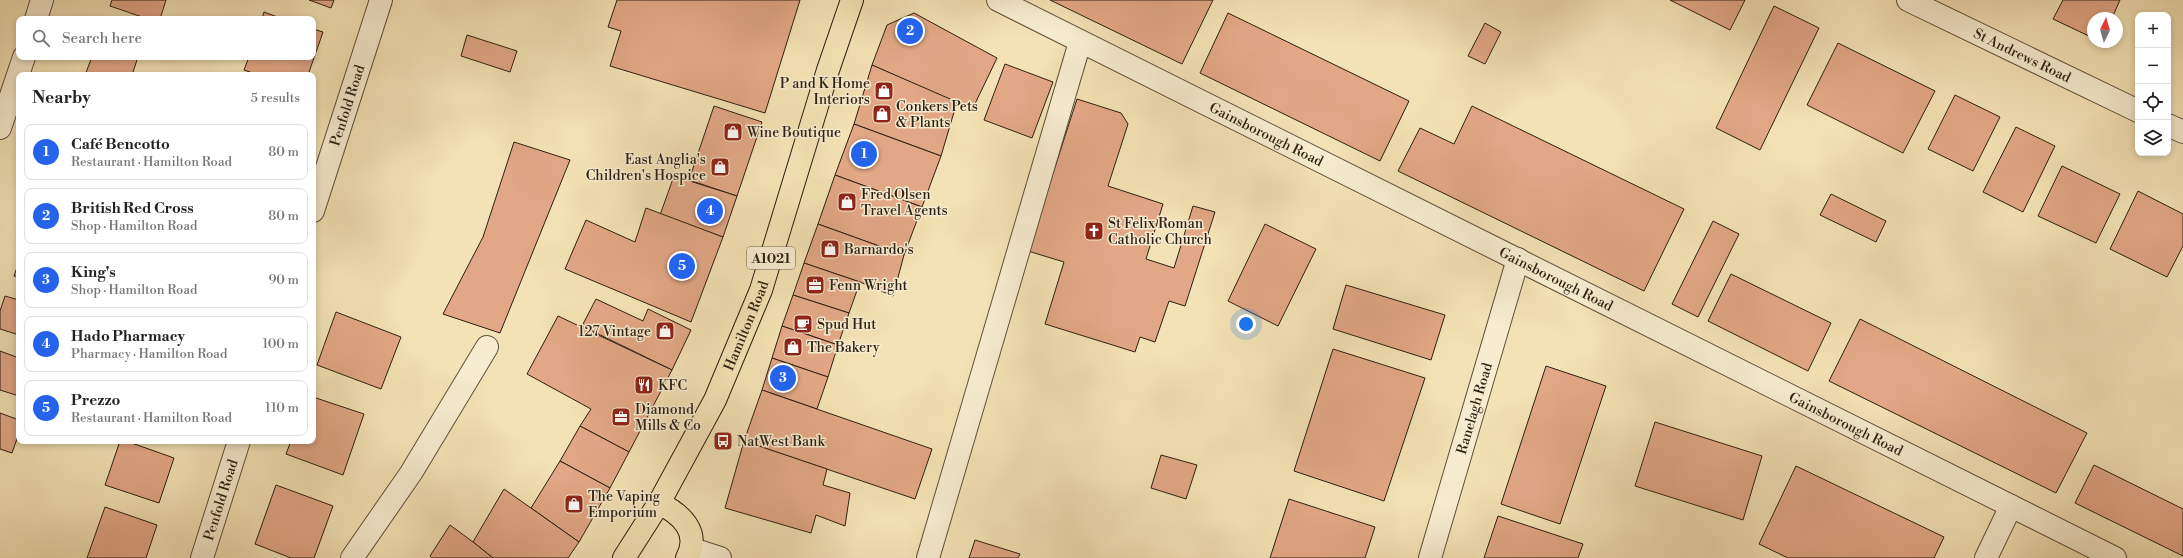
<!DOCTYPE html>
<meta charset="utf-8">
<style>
body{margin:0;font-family:"Libre Bodoni",serif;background:#f6f6f6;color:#222}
.controls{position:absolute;right:12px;top:12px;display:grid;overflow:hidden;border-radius:8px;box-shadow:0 2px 6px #0003}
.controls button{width:36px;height:36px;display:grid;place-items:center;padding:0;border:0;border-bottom:1px solid #e0e0e0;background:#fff;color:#222;font:20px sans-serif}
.compass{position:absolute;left:2087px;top:12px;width:36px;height:36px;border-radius:50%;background:#fff;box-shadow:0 2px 6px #0003;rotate:5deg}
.you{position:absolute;left:1246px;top:324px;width:14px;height:14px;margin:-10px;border:3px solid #fff;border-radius:50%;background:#1a73e8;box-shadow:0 0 0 6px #1a73e833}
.badge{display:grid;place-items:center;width:26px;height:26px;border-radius:50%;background:#2563eb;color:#fff;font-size:13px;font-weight:700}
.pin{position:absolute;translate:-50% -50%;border:2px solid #fff;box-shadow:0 1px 4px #0006}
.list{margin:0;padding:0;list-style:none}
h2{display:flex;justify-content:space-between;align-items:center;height:52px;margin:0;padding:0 16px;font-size:17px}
h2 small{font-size:13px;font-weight:400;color:#767676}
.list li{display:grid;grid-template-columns:26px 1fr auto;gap:12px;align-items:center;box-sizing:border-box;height:56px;margin:0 8px 8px;padding:0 8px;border:1px solid #e0e0e0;border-radius:8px}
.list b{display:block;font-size:15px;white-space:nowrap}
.list p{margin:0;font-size:13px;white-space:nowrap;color:#767676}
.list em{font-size:13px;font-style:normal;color:#767676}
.icon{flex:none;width:22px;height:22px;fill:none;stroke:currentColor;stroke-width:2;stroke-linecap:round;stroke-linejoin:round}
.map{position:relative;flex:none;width:2183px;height:558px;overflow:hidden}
.search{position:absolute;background:#fff;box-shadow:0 2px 6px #0003;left:16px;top:16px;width:300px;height:44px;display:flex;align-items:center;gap:10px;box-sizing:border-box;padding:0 14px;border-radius:8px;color:#767676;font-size:15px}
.panel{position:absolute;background:#fff;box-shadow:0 2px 6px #0003;left:16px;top:72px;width:300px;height:372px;border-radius:8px}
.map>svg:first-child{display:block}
</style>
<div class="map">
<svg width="2183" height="558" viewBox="0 0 2183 558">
<rect width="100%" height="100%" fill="#f3e2b5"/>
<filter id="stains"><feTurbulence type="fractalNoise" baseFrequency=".005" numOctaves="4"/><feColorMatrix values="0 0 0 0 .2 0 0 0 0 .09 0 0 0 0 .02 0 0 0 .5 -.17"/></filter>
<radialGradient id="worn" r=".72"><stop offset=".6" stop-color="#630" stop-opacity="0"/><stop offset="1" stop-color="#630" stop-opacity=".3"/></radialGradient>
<!-- building -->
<g fill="#e2a786" stroke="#2c1f12">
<polygon points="112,0 166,0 160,19 148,19 110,6"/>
<polygon points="309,0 334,0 331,8"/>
<polygon points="617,0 800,0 765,113 610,66 621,31 608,27"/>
<polygon points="1050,0 1213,0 1182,64"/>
<polygon points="1670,0 1745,0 1730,30"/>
<polygon points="2063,0 2120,0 2112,18 2093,18 2093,38 2053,19"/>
<polygon points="1774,6 1819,28 1760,150 1716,128"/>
<polygon points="264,12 283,19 262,19"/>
<polygon points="914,13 997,58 972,110 872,65 887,25"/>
<polygon points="1228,13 1409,101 1380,161 1200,73"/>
<polygon points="1485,23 1501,32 1485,64 1468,56"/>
<polygon points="313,29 323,32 308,75 258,75 244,70 249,57 313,57"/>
<polygon points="467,35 517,51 510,72 461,56"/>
<polygon points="1838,43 1935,91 1903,153 1807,105"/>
<polygon points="92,57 138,57 132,75 85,75"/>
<polygon points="1005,64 1053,82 1032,138 984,120"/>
<polygon points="872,65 957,102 941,156 854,124"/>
<polygon points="1955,95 2000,117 1973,171 1928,149"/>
<polygon points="1077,99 1121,113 1128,124 1108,186 1163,204 1146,259 1174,268 1193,206 1215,212 1185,306 1169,301 1155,342 1140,337 1135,352 1045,324 1064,262 1028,251"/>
<polygon points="714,106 762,122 737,196 689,180"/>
<polygon points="1472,106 1684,209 1644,291 1398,171 1420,128 1454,144"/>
<polygon points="854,124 941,156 922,207 835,175"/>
<polygon points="2016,127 2055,146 2023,212 1983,192"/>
<polygon points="514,142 570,160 500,333 443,314 483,237"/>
<polygon points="2062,166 2120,194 2096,243 2038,216"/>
<polygon points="835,175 922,207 904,255 818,224"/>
<polygon points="674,176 737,196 723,237 660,215"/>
<polygon points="2138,191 2183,214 2183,246 2167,277 2110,249"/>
<polygon points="1831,194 1886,221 1876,242 1820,215"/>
<polygon points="646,208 723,237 691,322 565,269 586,220 635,242"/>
<polygon points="1713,221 1739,234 1698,317 1672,304"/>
<polygon points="818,224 904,255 893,296 860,282 804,263"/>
<polygon points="1265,224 1316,249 1278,326 1228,301"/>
<polygon points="19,262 19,277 14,276"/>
<polygon points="804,263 860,282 849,313 793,295"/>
<polygon points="1731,274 1831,323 1808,371 1708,321"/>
<polygon points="1346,285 1445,315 1431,360 1333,329"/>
<polygon points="793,295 849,313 838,345 782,326"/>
<polygon points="5,296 19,300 19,335 0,329 0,311"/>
<polygon points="596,299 643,321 648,309 691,330 672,370 582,326"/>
<polygon points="336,312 401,337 381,389 317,365"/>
<polygon points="558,316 672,370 629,452 580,426 591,409 527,374"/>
<polygon points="1860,319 2087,433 2056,493 1829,381"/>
<polygon points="782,326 838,345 828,377 772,358"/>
<polygon points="1333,349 1425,378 1384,501 1294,471"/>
<polygon points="0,351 19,358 19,396 0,390"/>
<polygon points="772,358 828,377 817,409 762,390"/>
<polygon points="1546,366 1606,386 1560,524 1501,504"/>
<polygon points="762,390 932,449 915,499 744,441"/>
<polygon points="313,397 364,414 343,475 286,454 291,441 313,441"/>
<polygon points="0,413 19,420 19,433 12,453 0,449"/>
<polygon points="1655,422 1762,456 1743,520 1635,486"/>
<polygon points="580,426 629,452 610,488 560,461"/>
<polygon points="120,441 126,441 174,458 159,503 105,485"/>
<polygon points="744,441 827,469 823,485 850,493 845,526 816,515 811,533 725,508"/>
<polygon points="1161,455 1197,465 1186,499 1151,488"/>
<polygon points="560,461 610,488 579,542 531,508"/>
<polygon points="2094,465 2183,509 2183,556 2075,503"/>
<polygon points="1796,466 1944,537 1934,558 1788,558 1759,544"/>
<polygon points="276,485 333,506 314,558 291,558 255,544"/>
<polygon points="504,489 579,542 568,558 493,558 473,542"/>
<polygon points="1289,499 1375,527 1365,558 1270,558"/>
<polygon points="105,507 157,525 146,558 87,558"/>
<polygon points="1498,516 1583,544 1578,558 1484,558"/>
<polygon points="450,525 473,542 493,558 432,558 430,556"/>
<polygon points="975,540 1020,554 1018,558 969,558"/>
</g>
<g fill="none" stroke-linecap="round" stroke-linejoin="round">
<!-- minor casing -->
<g stroke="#5e503b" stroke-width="24">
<g id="minor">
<path id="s1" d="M998,0l1117,558"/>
<path id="s2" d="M1908,0l230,111"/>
<polyline points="36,19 42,0"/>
<polyline points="2168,125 2183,132"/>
<polyline points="0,128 24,57"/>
<path id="s3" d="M313,211l68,-211"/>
<polyline points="692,549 720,558"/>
<path id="s4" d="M202,558l37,-117"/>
<polyline points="352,558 411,473 487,347"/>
<polyline points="928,558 1080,42"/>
<path id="s5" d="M1430,558l88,-299"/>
<polyline points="1986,558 2011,506"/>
</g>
</g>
<!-- major casing -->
<g stroke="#2c1f12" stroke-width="24">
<g id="major">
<path d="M659,503c22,11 42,29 28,55"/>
<path id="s6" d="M624,558l35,-55 56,-103 46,-110 67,-220 24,-70"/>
</g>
</g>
<!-- minor -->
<use href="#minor" stroke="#f7eccf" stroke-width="22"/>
<!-- major -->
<use href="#major" stroke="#f3e2b5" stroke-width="22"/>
</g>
<!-- icons -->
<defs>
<g id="shop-square" transform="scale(1)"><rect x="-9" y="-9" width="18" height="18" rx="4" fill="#8f2418" stroke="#f7eccf"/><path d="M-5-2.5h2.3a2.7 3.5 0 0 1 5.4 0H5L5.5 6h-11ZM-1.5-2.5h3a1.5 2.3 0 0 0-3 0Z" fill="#fff"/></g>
<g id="church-square" transform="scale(1)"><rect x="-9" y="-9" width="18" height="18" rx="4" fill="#8f2418" stroke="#f7eccf"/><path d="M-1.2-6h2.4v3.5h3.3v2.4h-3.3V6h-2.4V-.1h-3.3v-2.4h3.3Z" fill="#fff"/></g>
<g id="office-square" transform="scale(1)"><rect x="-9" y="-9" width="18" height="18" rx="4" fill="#8f2418" stroke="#f7eccf"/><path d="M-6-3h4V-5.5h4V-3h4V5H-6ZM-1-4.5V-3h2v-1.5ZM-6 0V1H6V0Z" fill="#fff"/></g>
<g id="cafe-square" transform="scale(1)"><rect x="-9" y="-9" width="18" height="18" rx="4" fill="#8f2418" stroke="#f7eccf"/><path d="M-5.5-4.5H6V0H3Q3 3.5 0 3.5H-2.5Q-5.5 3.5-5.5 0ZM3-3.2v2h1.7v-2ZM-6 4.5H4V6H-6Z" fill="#fff"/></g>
<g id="restaurant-square" transform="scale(1)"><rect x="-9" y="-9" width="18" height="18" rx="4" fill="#8f2418" stroke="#f7eccf"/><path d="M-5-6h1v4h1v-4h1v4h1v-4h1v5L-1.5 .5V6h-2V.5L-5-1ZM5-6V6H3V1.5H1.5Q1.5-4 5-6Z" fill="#fff"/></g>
<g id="bus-square" transform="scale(1)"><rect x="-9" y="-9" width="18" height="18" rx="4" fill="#8f2418" stroke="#f7eccf"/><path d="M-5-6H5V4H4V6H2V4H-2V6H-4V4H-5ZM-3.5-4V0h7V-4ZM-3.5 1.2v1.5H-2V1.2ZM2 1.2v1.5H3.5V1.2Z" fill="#fff"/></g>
</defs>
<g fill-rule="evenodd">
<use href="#shop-square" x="884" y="91"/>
<use href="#shop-square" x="882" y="114"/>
<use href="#shop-square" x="733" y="132"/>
<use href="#shop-square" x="720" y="167"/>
<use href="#shop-square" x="847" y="202"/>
<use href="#church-square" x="1094" y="231"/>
<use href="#shop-square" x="830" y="249"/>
<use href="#office-square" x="815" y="285"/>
<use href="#cafe-square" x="803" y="324"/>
<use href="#shop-square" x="665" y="331"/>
<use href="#shop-square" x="793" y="347"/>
<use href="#restaurant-square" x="644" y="385"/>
<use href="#office-square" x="621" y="417"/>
<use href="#bus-square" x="723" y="441"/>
<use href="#shop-square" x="574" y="504"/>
</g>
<g text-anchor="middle" stroke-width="3" stroke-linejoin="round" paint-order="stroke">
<!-- shield labels -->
<rect fill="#f7eccf" stroke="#695c4b" stroke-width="1" x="747" y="247" width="48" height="22" rx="3"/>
<g font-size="13" font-weight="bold" fill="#2c1f12">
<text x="771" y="263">A1021</text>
</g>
<!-- street labels -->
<g font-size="14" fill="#2c1f12" stroke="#f7eccf">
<text dy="5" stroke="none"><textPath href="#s2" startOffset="127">St Andrews Road</textPath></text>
<text dy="5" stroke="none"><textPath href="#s3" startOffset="111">Penfold Road</textPath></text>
<text dy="5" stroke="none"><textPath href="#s1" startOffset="300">Gainsborough Road</textPath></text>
<text dy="5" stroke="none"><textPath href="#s1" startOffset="624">Gainsborough Road</textPath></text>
<text dy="5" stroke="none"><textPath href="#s6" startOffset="263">Hamilton Road</textPath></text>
<text dy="5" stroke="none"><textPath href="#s5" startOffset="156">Ranelagh Road</textPath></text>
<text dy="5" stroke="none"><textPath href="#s1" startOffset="948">Gainsborough Road</textPath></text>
<text dy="5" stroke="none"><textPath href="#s4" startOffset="61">Penfold Road</textPath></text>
</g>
<!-- poi labels -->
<g font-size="14" fill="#2c1f12" stroke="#f7eccf" text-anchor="start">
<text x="870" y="88" text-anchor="end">P and K Home<tspan x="870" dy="16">Interiors</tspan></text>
<text x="896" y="111">Conkers Pets<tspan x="896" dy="16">&amp; Plants</tspan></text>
<text x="747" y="137">Wine Boutique</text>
<text x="706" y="164" text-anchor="end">East Anglia's<tspan x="706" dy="16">Children's Hospice</tspan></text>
<text x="861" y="199">Fred Olsen<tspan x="861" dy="16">Travel Agents</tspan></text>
<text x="1108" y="228">St Felix Roman<tspan x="1108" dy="16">Catholic Church</tspan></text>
<text x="844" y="254">Barnardo's</text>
<text x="829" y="290">Fenn Wright</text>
<text x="817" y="329">Spud Hut</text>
<text x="651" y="336" text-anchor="end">127 Vintage</text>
<text x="807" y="352">The Bakery</text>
<text x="658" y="390">KFC</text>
<text x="635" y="414">Diamond<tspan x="635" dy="16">Mills &amp; Co</tspan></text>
<text x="737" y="446">NatWest Bank</text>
<text x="588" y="501">The Vaping<tspan x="588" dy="16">Emporium</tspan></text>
</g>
</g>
<rect width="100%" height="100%" filter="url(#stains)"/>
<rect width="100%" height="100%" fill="url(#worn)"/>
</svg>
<div class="controls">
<button>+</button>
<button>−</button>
<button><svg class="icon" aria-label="locate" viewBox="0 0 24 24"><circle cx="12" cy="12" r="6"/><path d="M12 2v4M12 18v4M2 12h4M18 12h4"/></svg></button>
<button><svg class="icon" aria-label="layers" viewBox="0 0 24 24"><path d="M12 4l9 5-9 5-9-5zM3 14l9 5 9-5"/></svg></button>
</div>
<svg class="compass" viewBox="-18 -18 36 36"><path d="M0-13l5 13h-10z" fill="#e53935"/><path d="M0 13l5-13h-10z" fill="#767676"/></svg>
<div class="you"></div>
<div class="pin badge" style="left:864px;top:154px">1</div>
<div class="pin badge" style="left:910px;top:31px">2</div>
<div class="pin badge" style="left:783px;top:378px">3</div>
<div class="pin badge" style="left:710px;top:211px">4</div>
<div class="pin badge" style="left:682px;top:266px">5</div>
<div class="search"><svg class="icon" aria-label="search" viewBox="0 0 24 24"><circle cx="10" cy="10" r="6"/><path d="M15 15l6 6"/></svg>Search here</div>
<section class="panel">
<h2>Nearby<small>5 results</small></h2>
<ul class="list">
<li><span class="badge">1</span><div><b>Café Bencotto</b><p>Restaurant · Hamilton Road</p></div><em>80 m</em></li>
<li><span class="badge">2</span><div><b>British Red Cross</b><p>Shop · Hamilton Road</p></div><em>80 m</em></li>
<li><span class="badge">3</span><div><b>King's</b><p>Shop · Hamilton Road</p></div><em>90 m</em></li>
<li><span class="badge">4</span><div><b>Hado Pharmacy</b><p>Pharmacy · Hamilton Road</p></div><em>100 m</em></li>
<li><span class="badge">5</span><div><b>Prezzo</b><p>Restaurant · Hamilton Road</p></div><em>110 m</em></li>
</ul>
</section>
</div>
